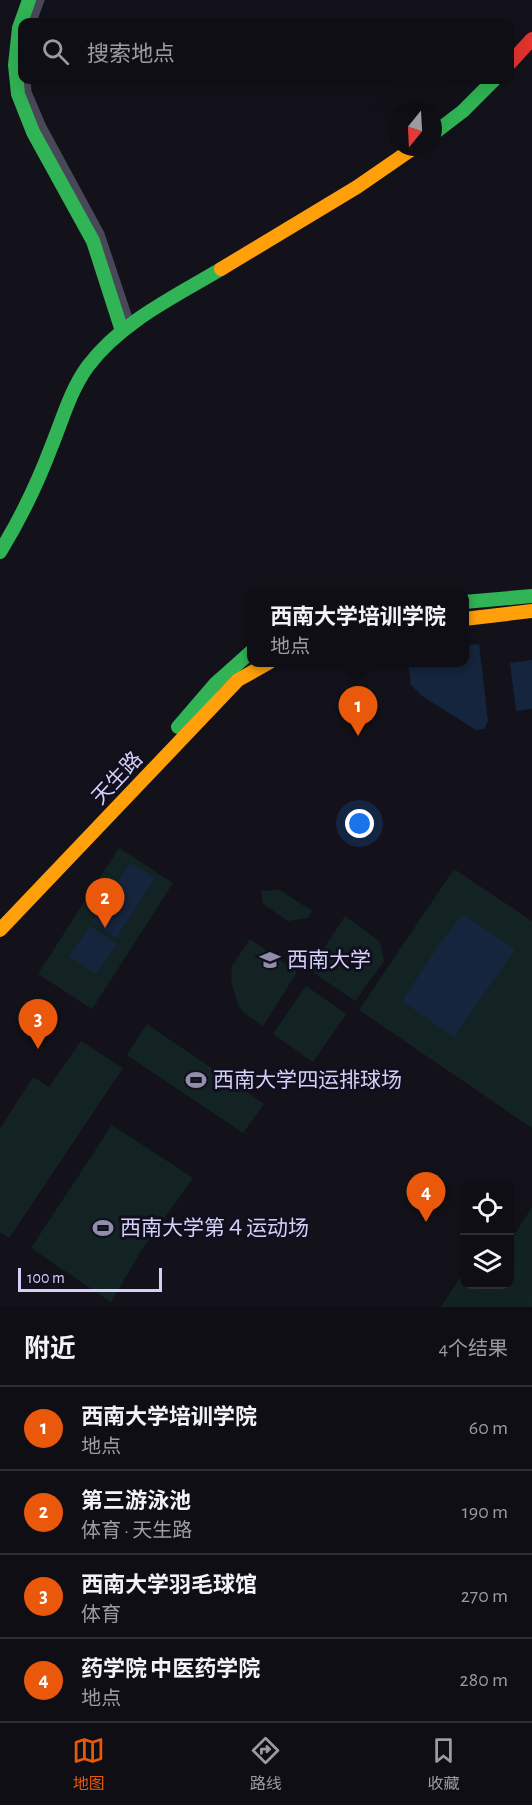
<!DOCTYPE html>
<html lang="zh">
<meta charset="utf-8">
<style>
body{margin:0;font-family:"Alegreya Sans","Noto Sans SC",sans-serif;background:#1c1c22;color:#f1f3f6}
.controls{position:absolute;right:18px;bottom:18px;display:grid;overflow:hidden;border-radius:12px;box-shadow:0 6px 24px #0002}
.controls button{width:54px;height:54px;display:grid;place-items:center;padding:0;border:0;border-bottom:2px solid #2e2e34;background:#0e0e14;color:#f1f3f6;font:30px sans-serif}
.compass{position:absolute;left:388px;top:102px;width:54px;height:54px;border-radius:50%;background:#0e0e14;box-shadow:0 6px 24px #0002;rotate:198deg}
.scale{position:absolute;left:18px;bottom:15px;width:144px;box-sizing:border-box;padding-left:6px;border:3px solid #d4d1f9;border-top:0;font-size:16px;line-height:21px;white-space:nowrap;color:#d4d1f9;-webkit-text-stroke:4px #110f1d;paint-order:stroke}
.you{position:absolute;left:360px;top:824px;width:21px;height:21px;margin:-15px;border:4px solid #fff;border-radius:50%;background:#1a73e8;box-shadow:0 0 0 9px #1a73e833}
.badge{display:grid;place-items:center;width:39px;height:39px;border-radius:50%;background:#ea580c;color:#fff;font-size:20px;font-weight:700}
.pin{position:absolute;translate:-50% -50px;filter:drop-shadow(0 2px 3px #0008)}
.pin::after{content:'';position:absolute;top:32px;width:21px;height:18px;background:inherit;clip-path:polygon(0 0,100% 0,50% 100%)}
.popup{position:absolute;left:247px;top:589px;width:222px;height:78px;box-sizing:border-box;display:grid;place-content:center;border-radius:12px;background:#0e0e14;filter:drop-shadow(0 2px 4px #0005);font-size:20px;white-space:nowrap;color:#9b9ca0}
.popup b{font-size:22px;color:#f1f3f6}
.popup::after{content:'';position:absolute;left:50%;top:100%;margin-left:-12px;border:12px solid transparent;border-top-color:#0e0e14}
.list{margin:0;padding:0;list-style:none}
h2{display:flex;justify-content:space-between;align-items:center;height:78px;margin:0;padding:0 24px;font-size:26px}
h2 small{font-size:20px;font-weight:400;color:#9b9ca0}
.list li{display:grid;grid-template-columns:39px 1fr auto;gap:18px;align-items:center;box-sizing:border-box;height:84px;padding:0 24px;border-top:2px solid #2e2e34}
.list b{display:block;font-size:22px;white-space:nowrap}
.list p{margin:0;font-size:20px;white-space:nowrap;color:#9b9ca0}
.list em{font-size:20px;font-style:normal;color:#9b9ca0}
.icon{flex:none;width:33px;height:33px;fill:none;stroke:currentColor;stroke-width:2;stroke-linecap:round;stroke-linejoin:round}
.map{position:relative;flex:none;width:532px;height:1307px;overflow:hidden}
.search{position:absolute;background:#0e0e14;box-shadow:0 6px 24px #0002;left:18px;right:18px;top:18px;height:66px;display:flex;align-items:center;gap:15px;box-sizing:border-box;padding:0 21px;border-radius:12px;color:#9b9ca0;font-size:22px}
.sheet{height:414px;background:#0e0e14}
nav{display:flex;justify-content:space-around;align-items:center;box-sizing:border-box;height:84px;border-top:2px solid #2e2e34;background:#0e0e14;font-size:16px;color:#9b9ca0}
nav a{display:grid;justify-items:center;gap:3px}
nav .on{color:#ea580c}
.map>svg:first-child{display:block}
</style>
<div class="map">
<svg width="532" height="1307" viewBox="0 0 532 1307">
<rect width="100%" height="100%" fill="#13121a"/>
<!-- green -->
<g fill="#132324">
<polygon points="119,848 173,883 92,1009 38,974"/>
<polygon points="454,869 532,921 532,1128 359,1010"/>
<polygon points="280,890 312,911 308,918 288,921 263,904 261,891"/>
<polygon points="345,916 380,942 384,961 355,1001 310,970"/>
<polygon points="250,939 297,972 263,1026 244,1013 238,1005 231,982 232,966"/>
<polygon points="306,986 346,1014 313,1062 273,1034"/>
<polygon points="147,1024 264,1104 243,1133 127,1055"/>
<polygon points="81,1041 123,1068 9,1238 0,1232 0,1129 33,1077 49,1087"/>
<polygon points="112,1125 193,1178 141,1251 111,1302 31,1248"/>
<polygon points="532,1207 532,1307 441,1307 464,1271 464,1284 510,1284 510,1237 513,1237"/>
</g>
<!-- water -->
<g fill="#15253d">
<polygon points="479,644 488,721 484,729 476,730 422,696 411,685 408,663 464,662 465,645"/>
<polygon points="532,660 532,709 516,711 510,663"/>
<polygon points="130,863 155,878 116,938 92,922"/>
<polygon points="463,914 515,949 454,1037 402,1001 441,942"/>
<polygon points="90,926 117,944 96,974 69,956"/>
</g>
<g fill="none" stroke-linecap="round" stroke-linejoin="round">
<!-- street -->
<g stroke="#494859" stroke-width="9">
<polyline points="32,22 40,0"/>
<polyline points="26,80 27,92 42,127 100,234 130,324"/>
</g>
<!-- fast -->
<g stroke="#30b455" stroke-width="14">
<polyline points="29,0 19,28 15,65 18,94 33,132 93,241 122,331"/>
<polyline points="433,134 463,111 494,80"/>
<path d="M0,552c21,-34 38,-70 52,-107 11,-27 19,-56 36,-79 33,-44 86,-69 133,-97"/>
<polyline points="464,602 532,596"/>
<polyline points="178,727 215,684 252,651"/>
</g>
<!-- slow -->
<g stroke="#ff9f0a" stroke-width="14">
<polyline points="221,269 357,187 415,147"/>
<polyline points="464,619 532,611"/>
<polyline points="0,930 238,680 270,662"/>
</g>
<!-- jam -->
<polyline stroke="#e5322d" stroke-width="14" points="510,63 532,39"/>
</g>
<!-- icons -->
<defs>
<g id="university-bare" transform="scale(1.62)"><path d="M0-5L7-2L0 1L-7-2ZM-4 1L0 2.5L4 1V4Q0 6-4 4Z" fill="#908eab" stroke="#110f1d" stroke-width="2.5" paint-order="stroke"/></g>
<g id="stadium-bare" transform="scale(1.62)"><path d="M0-5a6.5 5 0 1 0 0 10a6.5 5 0 1 0 0-10ZM-3.5-1.8h7v3.6h-7Z" fill="#908eab" stroke="#110f1d" stroke-width="2.5" paint-order="stroke"/></g>
</defs>
<g fill-rule="evenodd">
<use href="#university-bare" x="270" y="960"/>
<use href="#stadium-bare" x="196" y="1080"/>
<use href="#stadium-bare" x="103" y="1228"/>
</g>
<g text-anchor="middle" stroke-width="6" stroke-linejoin="round" paint-order="stroke">
<!-- street labels -->
<g font-size="21" fill="#d4d1f9" stroke="#110f1d">
<text transform="translate(117 778) rotate(-47)" y="7">天生路</text>
</g>
<!-- poi labels -->
<g font-size="21" fill="#d4d1f9" stroke="#110f1d" text-anchor="start">
<text x="287" y="967">西南大学</text>
<text x="213" y="1087">西南大学四运排球场</text>
<text x="120" y="1235">西南大学第４运动场</text>
</g>
</g>
</svg>
<div class="controls">
<button><svg class="icon" aria-label="locate" viewBox="0 0 24 24"><circle cx="12" cy="12" r="6"/><path d="M12 2v4M12 18v4M2 12h4M18 12h4"/></svg></button>
<button><svg class="icon" aria-label="layers" viewBox="0 0 24 24"><path d="M12 4l9 5-9 5-9-5zM3 14l9 5 9-5"/></svg></button>
</div>
<svg class="compass" viewBox="-18 -18 36 36"><path d="M0-13l5 13h-10z" fill="#e53935"/><path d="M0 13l5-13h-10z" fill="#9b9ca0"/></svg>
<div class="scale">100 m</div>
<div class="you"></div>
<div class="pin badge" style="left:358px;top:736px">1</div>
<div class="popup"><b>西南大学培训学院</b>地点</div>
<div class="pin badge" style="left:105px;top:928px">2</div>
<div class="pin badge" style="left:38px;top:1049px">3</div>
<div class="pin badge" style="left:426px;top:1222px">4</div>
<div class="search"><svg class="icon" aria-label="search" viewBox="0 0 24 24"><circle cx="10" cy="10" r="6"/><path d="M15 15l6 6"/></svg>搜索地点</div>
</div>
<section class="sheet">
<h2>附近<small>4个结果</small></h2>
<ul class="list">
<li><span class="badge">1</span><div><b>西南大学培训学院</b><p>地点</p></div><em>60 m</em></li>
<li><span class="badge">2</span><div><b>第三游泳池</b><p>体育 · 天生路</p></div><em>190 m</em></li>
<li><span class="badge">3</span><div><b>西南大学羽毛球馆</b><p>体育</p></div><em>270 m</em></li>
<li><span class="badge">4</span><div><b>药学院 中医药学院</b><p>地点</p></div><em>280 m</em></li>
</ul>
</section>
<nav>
<a class="on"><svg class="icon" aria-label="map" viewBox="0 0 24 24"><path d="M3 6l6-2 6 2 6-2v14l-6 2-6-2-6 2zM9 4v14M15 6v14"/></svg>地图</a>
<a><svg class="icon" aria-label="directions" viewBox="0 0 24 24"><path d="M12 3l9 9-9 9-9-9zM9 14v-3h6M13 9l2 2-2 2"/></svg>路线</a>
<a><svg class="icon" aria-label="saved" viewBox="0 0 24 24"><path d="M7 4h10v16l-5-4-5 4z"/></svg>收藏</a>
</nav>
